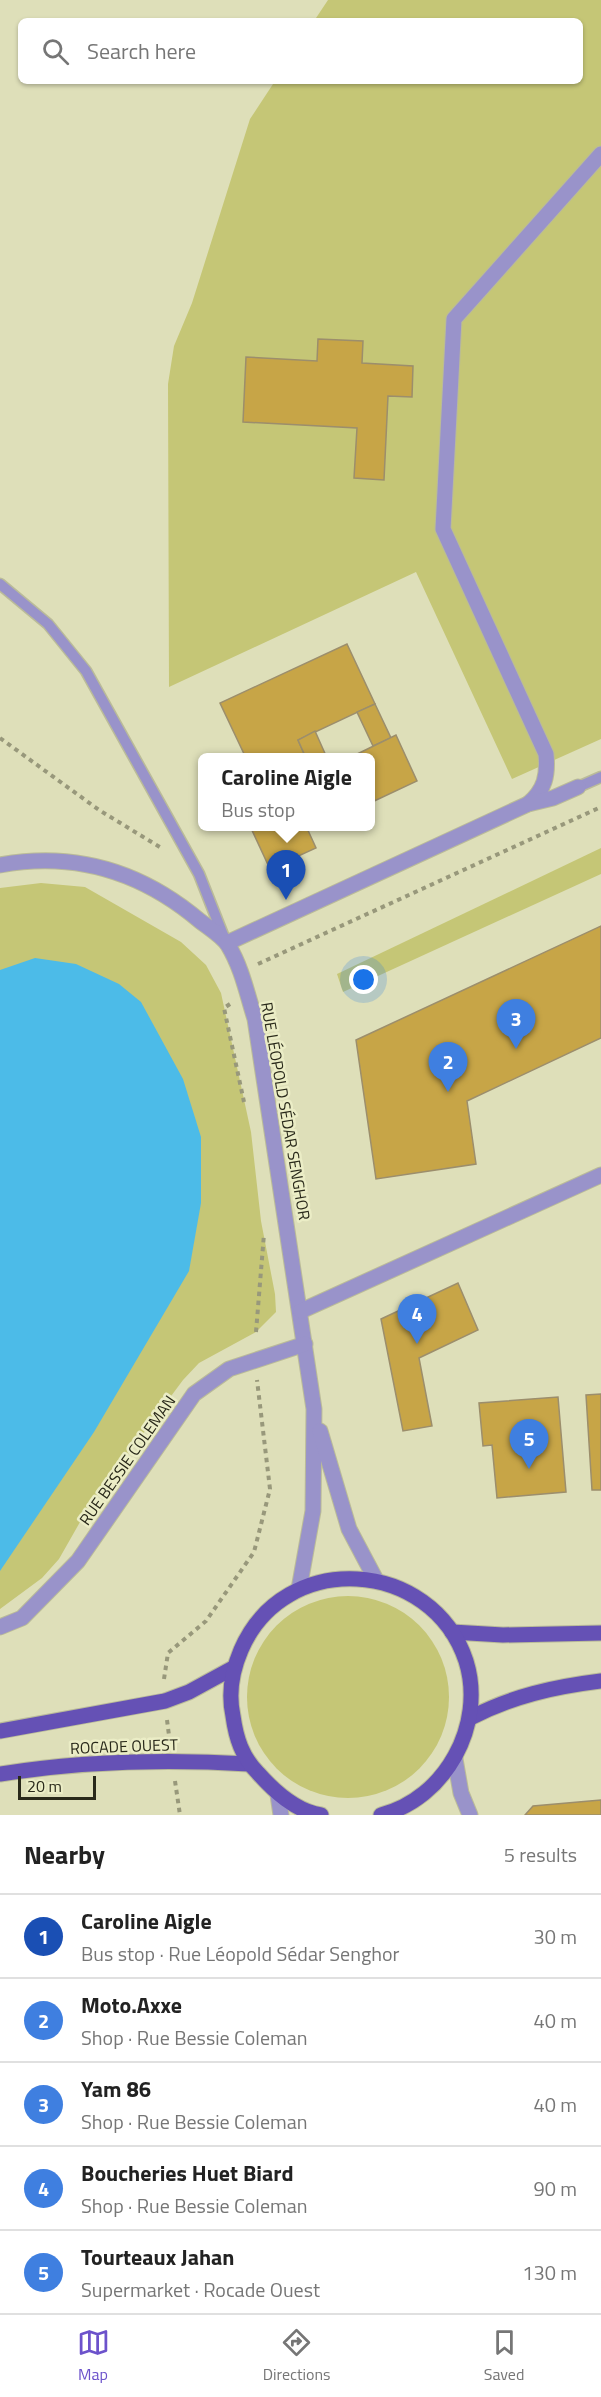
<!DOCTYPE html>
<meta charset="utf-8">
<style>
body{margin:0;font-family:"Titillium Web",sans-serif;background:#f6f6f6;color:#222}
.scale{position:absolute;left:18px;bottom:15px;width:78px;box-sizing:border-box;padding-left:6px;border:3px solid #29291a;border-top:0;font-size:16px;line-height:21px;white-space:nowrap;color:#29291a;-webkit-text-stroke:4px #ebedc6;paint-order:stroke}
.you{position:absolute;left:364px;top:980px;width:21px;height:21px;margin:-15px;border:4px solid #fff;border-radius:50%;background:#1a73e8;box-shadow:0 0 0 9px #1a73e833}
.badge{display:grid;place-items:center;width:39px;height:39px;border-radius:50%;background:#6c52cb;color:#fff;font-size:20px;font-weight:700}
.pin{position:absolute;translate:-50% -50px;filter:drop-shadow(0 2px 3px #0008)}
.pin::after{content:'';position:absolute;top:32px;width:21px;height:18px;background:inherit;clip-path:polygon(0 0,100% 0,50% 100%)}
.popup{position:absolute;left:198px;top:753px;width:177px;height:78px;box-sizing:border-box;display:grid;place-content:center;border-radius:9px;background:#fff;filter:drop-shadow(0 2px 4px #0005);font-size:20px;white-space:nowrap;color:#767676}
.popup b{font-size:22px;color:#222}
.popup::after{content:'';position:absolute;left:50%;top:100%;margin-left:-12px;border:12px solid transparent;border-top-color:#fff}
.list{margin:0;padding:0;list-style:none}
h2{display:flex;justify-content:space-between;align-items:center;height:78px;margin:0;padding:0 24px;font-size:26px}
h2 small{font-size:20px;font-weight:400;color:#767676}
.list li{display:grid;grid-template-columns:39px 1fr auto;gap:18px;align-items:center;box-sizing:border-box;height:84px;padding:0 24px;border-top:2px solid #e0e0e0}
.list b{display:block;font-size:22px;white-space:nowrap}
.list p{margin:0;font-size:20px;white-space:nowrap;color:#767676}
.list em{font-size:20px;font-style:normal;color:#767676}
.icon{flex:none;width:33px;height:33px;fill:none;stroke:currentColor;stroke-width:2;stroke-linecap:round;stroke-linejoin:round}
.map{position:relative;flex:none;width:601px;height:1815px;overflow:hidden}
.search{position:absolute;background:#fff;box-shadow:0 2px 4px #0004;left:18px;right:18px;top:18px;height:66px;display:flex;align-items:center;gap:15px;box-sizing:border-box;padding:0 21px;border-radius:9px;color:#767676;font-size:22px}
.sheet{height:498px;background:#fff}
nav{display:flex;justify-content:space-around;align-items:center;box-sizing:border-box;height:84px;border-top:2px solid #e0e0e0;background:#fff;font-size:16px;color:#767676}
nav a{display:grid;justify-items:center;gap:3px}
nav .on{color:#6c52cb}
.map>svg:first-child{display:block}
</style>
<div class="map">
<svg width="601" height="1815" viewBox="0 0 601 1815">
<rect width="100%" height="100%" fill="#dedfb9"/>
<!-- green -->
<g fill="#c5c676">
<polygon points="328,0 601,0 601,739 512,779 416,572 169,687 168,384 174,346 192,303 250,119 275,81 580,81 580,21 314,21"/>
<polygon points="601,848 601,874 343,992 337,974"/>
<polygon points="41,883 85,887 181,942 206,965 221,993 251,1132 261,1221 275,1294 276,1312 256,1332 199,1363 183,1380 88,1508 59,1559 42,1578 0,1609 0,888"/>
<circle cx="348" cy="1697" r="101"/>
</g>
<!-- water -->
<polygon fill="#4cbbe8" points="35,958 76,964 119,984 141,1002 183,1079 201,1137 201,1203 189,1271 94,1432 0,1571 0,970"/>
<!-- building -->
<g fill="#c7a547" stroke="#9c8e6c" stroke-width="1.5">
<polygon points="318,339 363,341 362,363 413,366 412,397 388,396 384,480 354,478 357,428 243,422 246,357 317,361"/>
<polygon points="347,644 375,704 298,740 306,758 246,758 220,703"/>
<polygon points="375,704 391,738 373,746 357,712"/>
<polygon points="315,731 327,758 306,758 298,740"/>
<polygon points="396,735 417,781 370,803 370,758 349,758"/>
<polygon points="250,826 306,826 316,848 270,869"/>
<polygon points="601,926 601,1038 467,1101 476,1164 376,1179 356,1040"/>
<polygon points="458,1283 478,1330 419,1358 432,1426 403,1431 381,1319"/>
<polygon points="601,1394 601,1490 592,1490 586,1395"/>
<polygon points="558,1397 566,1492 497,1498 492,1445 483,1446 479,1403"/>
<polygon points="601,1800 601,1815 525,1815 533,1806"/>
</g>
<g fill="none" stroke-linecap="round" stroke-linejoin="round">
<!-- lane casing -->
<g stroke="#babb99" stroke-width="13">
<g id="lane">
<polyline points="0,584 48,624 86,671 199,874 225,940"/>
<polyline points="578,787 601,777"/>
</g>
</g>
<!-- street casing -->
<g stroke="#babb99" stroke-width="17">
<g id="street">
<path d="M528,804c17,-14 20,-29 18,-50l-103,-225 11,-210 147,-165"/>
<path d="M0,865c76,-14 142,7 200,56 9,7 22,15 28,24 14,23 19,49 27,74l59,390 -1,102 -14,78"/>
<polyline points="227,943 528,804 553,798 578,787"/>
<polyline points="301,1311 601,1175"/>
<polyline points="320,1431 349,1529 376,1580"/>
<polyline points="0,1627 22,1618 78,1561 194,1394 229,1369 305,1344"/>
<polyline points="455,1759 461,1793 470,1815"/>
<polyline points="278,1795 281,1815"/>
</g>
</g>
<!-- primary casing -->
<g stroke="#babb99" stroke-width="17">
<g id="primary">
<polyline points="452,1632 503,1635 601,1633"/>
<path d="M470,1718c43,-22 83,-31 131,-37"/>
<polyline points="0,1731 165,1701 189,1692 233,1668"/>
<path d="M0,1774c83,-13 166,-15 249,-10"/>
<path d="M321,1815c-26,-4 -47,-24 -63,-42 -16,-16 -22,-35 -25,-57 -5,-23 -1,-45 8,-66 43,-101 191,-92 225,11 20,64 -21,138 -85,154"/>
</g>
</g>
<!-- path -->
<g stroke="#98987b" stroke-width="4" stroke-dasharray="4.5 4.5" stroke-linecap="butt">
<polyline points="0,738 99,810 163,849"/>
<polyline points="258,964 601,807"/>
<polyline points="230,1004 224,1008 244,1102"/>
<polyline points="256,1332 264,1234"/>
<polyline points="164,1679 168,1653 206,1621 254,1552 270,1489 257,1380"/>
<polyline points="167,1720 170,1743"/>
<polyline points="175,1781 180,1815"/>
</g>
<!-- lane -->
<use href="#lane" stroke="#9993ca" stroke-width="10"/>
<!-- street -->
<use href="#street" stroke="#9993ca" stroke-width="15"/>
<!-- primary -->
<use href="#primary" stroke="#6551b5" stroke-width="15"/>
</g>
<g text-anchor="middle" stroke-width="5" stroke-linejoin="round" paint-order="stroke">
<!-- street labels -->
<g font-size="16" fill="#29291a" stroke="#ebedc6">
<text transform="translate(286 1111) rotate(80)" y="6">RUE LÉOPOLD SÉDAR SENGHOR</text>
<text transform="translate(127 1460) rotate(-55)" y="6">RUE BESSIE COLEMAN</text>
<text transform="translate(124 1746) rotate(-2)" y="6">ROCADE OUEST</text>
</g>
</g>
</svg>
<div class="scale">20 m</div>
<div class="you"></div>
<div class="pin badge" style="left:286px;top:900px;background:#1a4fb4">1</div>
<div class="popup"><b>Caroline Aigle</b>Bus stop</div>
<div class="pin badge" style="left:448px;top:1092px;background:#3f7fe0">2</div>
<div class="pin badge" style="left:516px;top:1049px;background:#3f7fe0">3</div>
<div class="pin badge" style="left:417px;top:1344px;background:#3f7fe0">4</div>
<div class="pin badge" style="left:529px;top:1469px;background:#3f7fe0">5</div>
<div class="search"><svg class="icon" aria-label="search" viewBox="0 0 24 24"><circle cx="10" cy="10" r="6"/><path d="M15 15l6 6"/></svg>Search here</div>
</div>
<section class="sheet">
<h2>Nearby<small>5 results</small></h2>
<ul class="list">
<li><span class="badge" style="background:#1a4fb4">1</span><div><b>Caroline Aigle</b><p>Bus stop · Rue Léopold Sédar Senghor</p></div><em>30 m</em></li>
<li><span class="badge" style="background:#3f7fe0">2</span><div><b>Moto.Axxe</b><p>Shop · Rue Bessie Coleman</p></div><em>40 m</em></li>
<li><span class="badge" style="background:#3f7fe0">3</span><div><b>Yam 86</b><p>Shop · Rue Bessie Coleman</p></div><em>40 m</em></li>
<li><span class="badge" style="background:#3f7fe0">4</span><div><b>Boucheries Huet Biard</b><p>Shop · Rue Bessie Coleman</p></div><em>90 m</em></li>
<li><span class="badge" style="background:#3f7fe0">5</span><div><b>Tourteaux Jahan</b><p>Supermarket · Rocade Ouest</p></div><em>130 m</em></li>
</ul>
</section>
<nav>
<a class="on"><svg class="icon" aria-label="map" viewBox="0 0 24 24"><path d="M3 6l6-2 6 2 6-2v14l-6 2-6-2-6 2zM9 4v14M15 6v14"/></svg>Map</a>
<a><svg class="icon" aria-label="directions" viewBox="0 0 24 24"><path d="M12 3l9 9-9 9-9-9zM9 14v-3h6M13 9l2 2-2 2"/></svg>Directions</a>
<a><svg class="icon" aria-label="saved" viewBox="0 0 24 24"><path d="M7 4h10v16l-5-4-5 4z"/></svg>Saved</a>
</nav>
